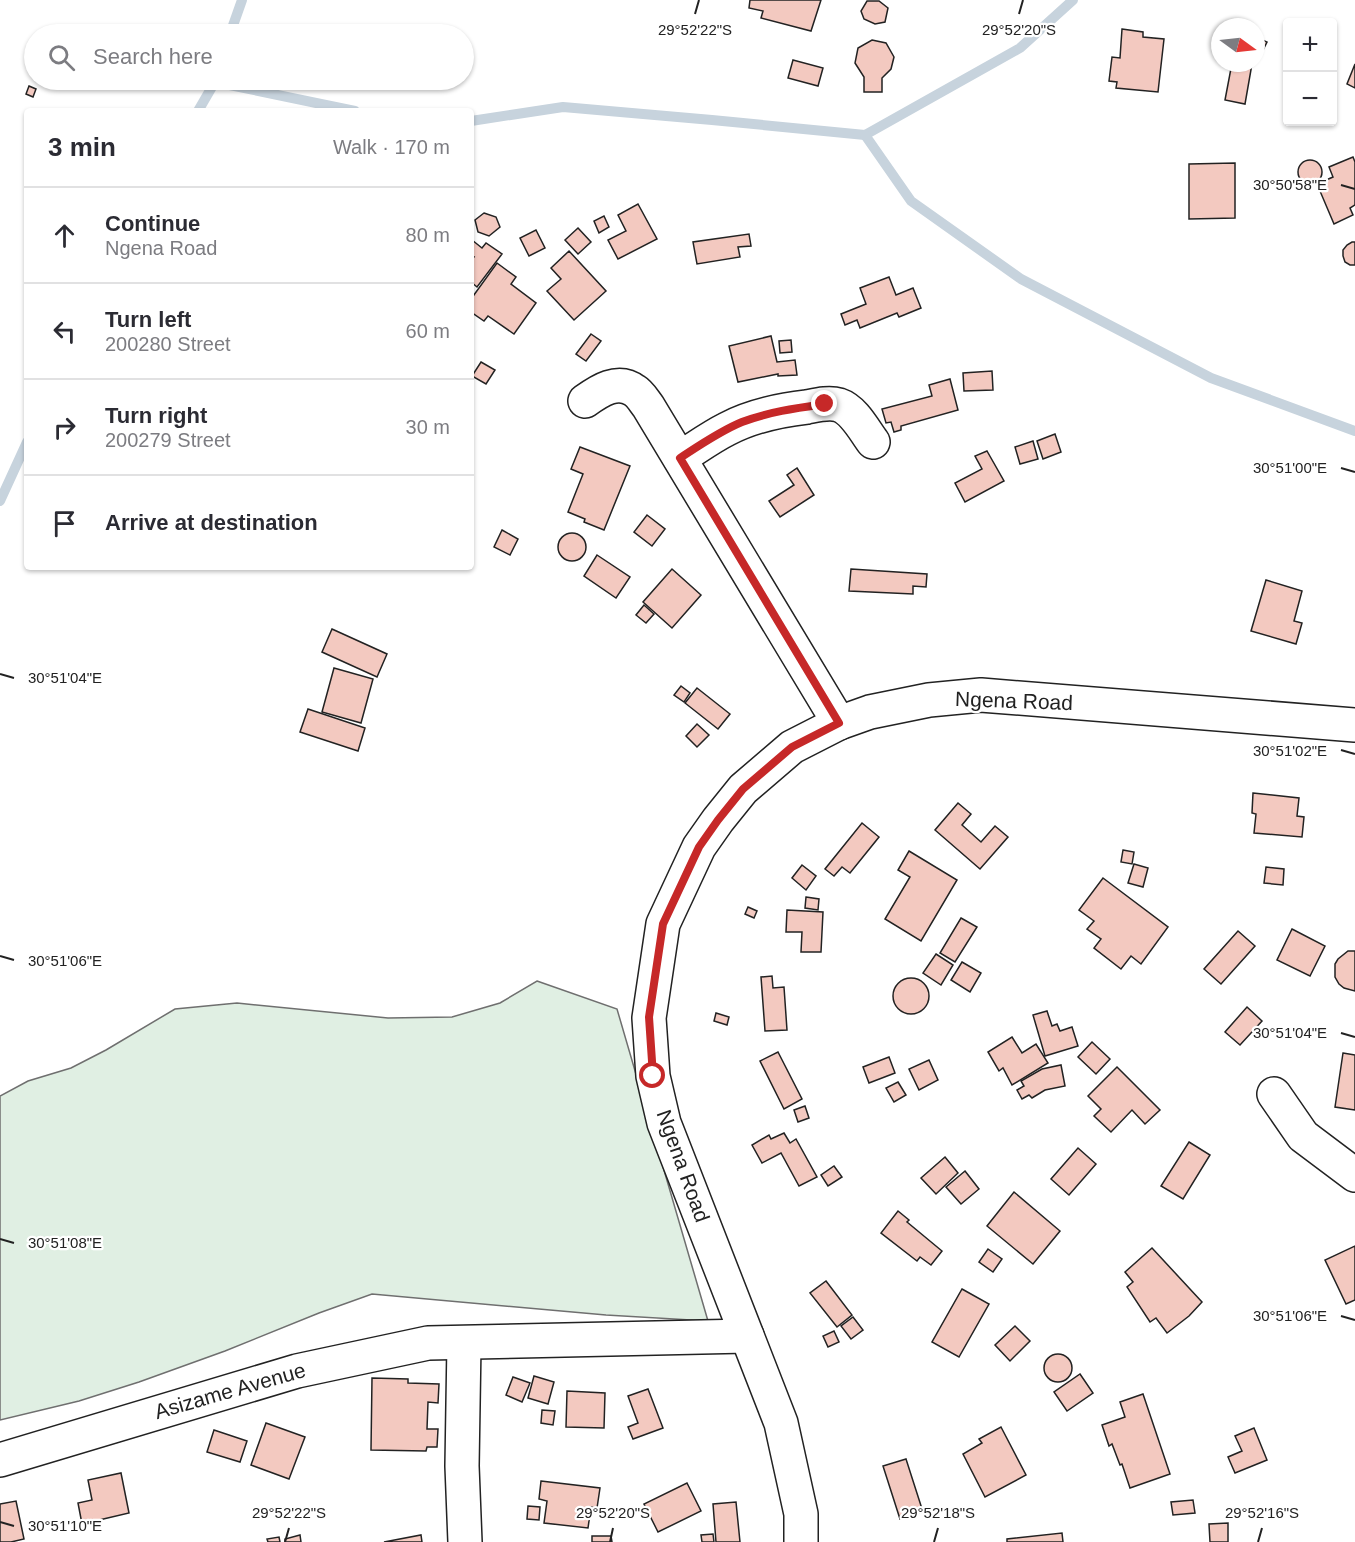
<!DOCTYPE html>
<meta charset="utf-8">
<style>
body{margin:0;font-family:Helvetica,sans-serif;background:#f7f7f7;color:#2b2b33}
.controls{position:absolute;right:18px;top:18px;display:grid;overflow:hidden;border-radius:6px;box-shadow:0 2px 4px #0004}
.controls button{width:54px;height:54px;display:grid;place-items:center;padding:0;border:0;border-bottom:2px solid #e1e1e2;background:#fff;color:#2b2b33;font:30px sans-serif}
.compass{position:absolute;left:1211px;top:18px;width:54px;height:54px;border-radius:50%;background:#fff;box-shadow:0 2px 4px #0004;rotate:105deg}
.stop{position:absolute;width:18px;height:18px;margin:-14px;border:4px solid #c62828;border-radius:50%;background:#fff}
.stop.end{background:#c62828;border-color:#fff;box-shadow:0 2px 6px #0008}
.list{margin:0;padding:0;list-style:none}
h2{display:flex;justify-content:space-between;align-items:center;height:78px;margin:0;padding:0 24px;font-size:26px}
h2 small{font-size:20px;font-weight:400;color:#7c7c81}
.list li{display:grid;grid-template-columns:39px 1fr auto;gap:18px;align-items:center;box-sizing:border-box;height:96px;padding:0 24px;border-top:2px solid #e1e1e2}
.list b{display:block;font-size:22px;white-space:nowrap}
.list p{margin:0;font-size:20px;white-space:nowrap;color:#7c7c81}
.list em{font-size:20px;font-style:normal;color:#7c7c81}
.icon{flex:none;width:33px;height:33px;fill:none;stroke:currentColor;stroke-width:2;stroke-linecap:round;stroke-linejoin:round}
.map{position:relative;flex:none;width:1355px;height:1542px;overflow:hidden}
.search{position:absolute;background:#fff;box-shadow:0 2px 4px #0004;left:24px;top:24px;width:450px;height:66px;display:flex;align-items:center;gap:15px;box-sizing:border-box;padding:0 21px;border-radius:33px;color:#7c7c81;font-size:22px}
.panel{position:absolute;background:#fff;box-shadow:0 2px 4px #0004;left:24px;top:108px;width:450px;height:462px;border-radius:6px}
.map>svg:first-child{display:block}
</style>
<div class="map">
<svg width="1355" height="1542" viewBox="0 0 1355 1542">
<rect width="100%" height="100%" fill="#fff"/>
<!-- green -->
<polygon fill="#e0efe3" stroke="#6f6f6f" stroke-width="1.5" points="537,981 617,1009 708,1321 606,1315 372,1294 319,1313 225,1351 139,1382 79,1401 0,1420 0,1096 28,1081 71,1068 106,1050 175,1009 237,1003 388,1018 452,1017 500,1003"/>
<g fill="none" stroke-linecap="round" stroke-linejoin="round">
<!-- stream -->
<g stroke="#c7d3dd" stroke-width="10">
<polyline points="230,34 242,0"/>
<polyline points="215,82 355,111"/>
<polyline points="198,111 216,80"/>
<polyline points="471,121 563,107 712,120 865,135 1020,48 1073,0"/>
<polyline points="865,135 911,201 1021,279 1211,378 1355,431"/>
<polyline points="0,501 27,442"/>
</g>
</g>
<!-- building -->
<g fill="#f3c9c0" stroke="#222" stroke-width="1.5">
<polygon points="750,0 821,0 811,31 761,18 763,11 749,8"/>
<polygon points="867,1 879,1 888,8 885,22 875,24 864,19 861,11"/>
<polygon points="1122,29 1143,32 1143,37 1164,39 1158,92 1116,88 1117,82 1109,81 1112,57 1120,58"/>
<polygon points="1256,37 1267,42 1257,62 1256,62"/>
<polygon points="872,40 886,43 894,57 891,69 882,78 882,92 864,92 864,77 855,63 858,48"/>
<polygon points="793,60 823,68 818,86 788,78"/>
<polygon points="1232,63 1252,64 1245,104 1225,100"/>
<polygon points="1355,64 1355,88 1347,84"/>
<polygon points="29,86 36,89 33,97 26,94"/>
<polygon points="1353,157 1355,162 1355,205 1350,208 1353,215 1334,224 1317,184 1333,177 1329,167"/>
<circle cx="1310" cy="172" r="12"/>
<polygon points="1235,163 1235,218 1189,219 1189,164"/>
<polygon points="638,204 657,239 618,259 608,240 626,231 618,215"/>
<polygon points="484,213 496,217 500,227 489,236 478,232 475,220"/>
<polygon points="604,216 609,227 599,233 594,221"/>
<polygon points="578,228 591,242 578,254 565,240"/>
<polygon points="536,230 545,248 529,256 520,238"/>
<polygon points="749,234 751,246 738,247 740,257 697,264 693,242"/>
<polygon points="472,240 482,248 486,243 502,254 477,287 471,282 471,261 474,257 471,256"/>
<polygon points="1352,242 1355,242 1355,265 1350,265 1345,262 1343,256 1343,250 1347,245"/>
<polygon points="569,251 606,291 574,320 547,291 561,279 551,268"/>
<polygon points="497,263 516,277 511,284 536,303 514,334 488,316 484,321 471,312 471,299"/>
<polygon points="889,277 896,295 913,288 921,308 899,317 897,313 860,328 857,320 845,325 841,314 866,304 860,288"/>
<polygon points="591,334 601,341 586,361 576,354"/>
<polygon points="771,336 777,362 795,360 797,375 778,376 778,374 738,382 729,346"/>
<polygon points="791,340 792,352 780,353 779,341"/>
<polygon points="481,362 495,370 486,384 472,376"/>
<polygon points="992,371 993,390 964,391 963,373"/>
<polygon points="950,379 958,410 901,426 901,430 894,432 891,422 886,423 882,409 932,396 929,385"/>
<polygon points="1055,434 1061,452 1043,459 1037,441"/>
<polygon points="1033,441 1038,459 1020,464 1015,447"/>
<polygon points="580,447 630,466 604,530 584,522 585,519 568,512 583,474 571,469"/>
<polygon points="987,451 1004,481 965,502 955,483 982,469 975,456"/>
<polygon points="797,468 814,495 780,517 769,501 794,485 787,475"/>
<polygon points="647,515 665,529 652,546 634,532"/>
<polygon points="502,530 518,539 510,555 494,547"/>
<circle cx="572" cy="547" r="14"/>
<polygon points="597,555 630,577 616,598 584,576"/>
<polygon points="672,569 701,595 672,628 643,602"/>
<polygon points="851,569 927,574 926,587 913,586 913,594 849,591"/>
<polygon points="1266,580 1302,591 1294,621 1302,623 1296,644 1251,631"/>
<polygon points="644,605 654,614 646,623 636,615"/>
<polygon points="332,629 387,654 377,677 322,652"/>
<polygon points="334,668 373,679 361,723 322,712"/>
<polygon points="681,686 690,693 684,702 674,695"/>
<polygon points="697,688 730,714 718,729 685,703"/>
<polygon points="308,709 365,728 358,751 300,732"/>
<polygon points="697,724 709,735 697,747 686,736"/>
<polygon points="1253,793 1299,798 1297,816 1304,817 1302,837 1254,833 1256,814 1252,813"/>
<polygon points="958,803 971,814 962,825 981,842 995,826 1008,837 980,869 935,830"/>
<polygon points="862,823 879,837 850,873 842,867 834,876 825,869"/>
<polygon points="1123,850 1134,852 1132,864 1121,862"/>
<polygon points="909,851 957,880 921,941 885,919 910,877 898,870"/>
<polygon points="1134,864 1148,868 1143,887 1128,883"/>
<polygon points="802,865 816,876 806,890 792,878"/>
<polygon points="1266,867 1284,869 1283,885 1264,883"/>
<polygon points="1103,878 1168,927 1141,964 1131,956 1121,969 1094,948 1101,939 1087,929 1094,921 1079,910"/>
<polygon points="806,897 819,899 818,910 805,908"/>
<polygon points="748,907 757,911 754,918 745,914"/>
<polygon points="787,910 823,912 821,952 801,952 802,932 786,932"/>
<polygon points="961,918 977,927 955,962 940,953"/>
<polygon points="1292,929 1325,946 1310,976 1277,960"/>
<polygon points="1238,931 1255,946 1221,984 1204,969"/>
<polygon points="1348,951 1355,951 1355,991 1344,988 1339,984 1335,977 1335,964 1338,959"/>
<polygon points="936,954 953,965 941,985 923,973"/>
<polygon points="962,962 981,973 970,992 951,980"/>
<polygon points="772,976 773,988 784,987 787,1030 765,1031 761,977"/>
<circle cx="911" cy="996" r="18"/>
<polygon points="1247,1007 1262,1021 1240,1045 1225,1032"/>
<polygon points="1047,1011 1052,1026 1057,1024 1060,1031 1072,1027 1078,1046 1045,1056 1033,1015"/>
<polygon points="716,1013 729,1017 727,1025 714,1021"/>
<polygon points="1012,1037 1022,1053 1036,1044 1048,1063 1012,1085 1003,1068 999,1071 988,1052"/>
<polygon points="1092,1042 1110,1059 1096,1074 1078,1057"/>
<polygon points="778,1052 802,1099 784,1109 760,1061"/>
<polygon points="1343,1053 1355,1055 1355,1110 1335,1107"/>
<polygon points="889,1057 895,1073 869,1083 863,1067"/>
<polygon points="929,1060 938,1080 919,1090 909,1069"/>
<polygon points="1061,1065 1065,1086 1045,1090 1032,1098 1029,1095 1022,1099 1017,1090 1024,1086 1021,1081 1042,1069"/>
<polygon points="1117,1067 1160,1110 1145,1124 1132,1110 1111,1132 1094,1116 1101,1109 1088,1096"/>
<polygon points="898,1082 906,1095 894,1102 886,1088"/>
<polygon points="805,1106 809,1118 798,1122 794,1110"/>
<polygon points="784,1133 790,1143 796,1139 817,1177 799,1186 781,1153 762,1163 752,1145 769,1135 771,1139"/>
<polygon points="1189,1142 1210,1155 1183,1199 1161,1186"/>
<polygon points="1078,1148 1096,1164 1069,1195 1051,1179"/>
<polygon points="945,1157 958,1173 936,1194 921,1178"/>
<polygon points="834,1166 842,1177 828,1186 821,1175"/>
<polygon points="965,1171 979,1189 961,1204 946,1187"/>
<polygon points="1014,1192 1060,1231 1033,1264 987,1226"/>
<polygon points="898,1211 909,1220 907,1222 942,1251 931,1265 920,1257 917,1261 881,1233"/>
<polygon points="1355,1246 1355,1300 1346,1304 1325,1260"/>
<polygon points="1152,1248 1202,1302 1189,1316 1167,1333 1156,1318 1150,1322 1127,1287 1133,1282 1125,1272"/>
<polygon points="988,1249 1002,1259 993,1272 979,1262"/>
<polygon points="826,1281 852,1315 837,1327 810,1293"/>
<polygon points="962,1289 989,1304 959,1357 932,1342"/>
<polygon points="853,1317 863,1330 851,1339 841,1326"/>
<polygon points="1015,1326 1030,1341 1010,1361 995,1345"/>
<polygon points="834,1331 839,1342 828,1347 823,1336"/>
<circle cx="1058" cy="1368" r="14"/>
<polygon points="1080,1374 1093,1393 1067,1411 1054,1392"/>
<polygon points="534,1376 554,1382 548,1404 528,1398"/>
<polygon points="513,1377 530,1383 522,1402 506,1395"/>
<polygon points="372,1378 408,1379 408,1383 439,1384 438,1403 428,1402 427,1429 438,1429 437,1447 427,1447 426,1451 371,1450"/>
<polygon points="648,1389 663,1428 633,1439 628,1427 638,1423 628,1396"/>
<polygon points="567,1391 605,1393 604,1428 566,1427"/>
<polygon points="1143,1394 1170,1474 1130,1488 1122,1464 1120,1465 1112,1444 1109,1446 1102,1425 1125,1417 1120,1402"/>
<polygon points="542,1410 555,1411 553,1425 541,1423"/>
<polygon points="266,1423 305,1437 289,1479 251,1465"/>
<polygon points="1001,1427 1026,1475 985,1497 963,1454 982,1443 979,1439"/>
<polygon points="1254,1428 1267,1460 1235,1473 1228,1457 1242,1451 1235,1436"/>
<polygon points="214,1430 247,1441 240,1462 207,1452"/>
<polygon points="906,1459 923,1512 900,1519 883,1466"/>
<polygon points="121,1473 129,1513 82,1524 78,1503 92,1500 88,1480"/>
<polygon points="541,1481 600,1488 597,1508 591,1507 588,1528 544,1523 547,1501 539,1499"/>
<polygon points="687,1483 701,1511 658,1532 644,1504"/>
<polygon points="1193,1500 1195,1513 1173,1515 1171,1502"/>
<polygon points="16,1501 24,1539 11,1542 0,1542 0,1504"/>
<polygon points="736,1502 740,1542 716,1542 713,1504"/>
<polygon points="528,1506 540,1507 539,1520 527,1519"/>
<polygon points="1228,1523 1228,1542 1210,1542 1209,1524"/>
<polygon points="1062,1533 1063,1542 1007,1542 1007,1539"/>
<polygon points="713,1534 714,1542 702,1542 701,1535"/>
<polygon points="300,1535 301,1542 285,1542 285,1539"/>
<polygon points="421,1535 422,1542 384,1542"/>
<polygon points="592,1536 611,1536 612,1542 592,1542"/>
<polygon points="279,1537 280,1542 268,1542 267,1539"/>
</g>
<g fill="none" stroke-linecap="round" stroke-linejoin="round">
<!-- minor casing -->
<g stroke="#222" stroke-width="36">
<g id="minor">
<path d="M585,401c14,-10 33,-23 50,-10 5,3 9,10 13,15l191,317"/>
<path d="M680,458c16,-10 31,-21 47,-29 25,-13 53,-19 80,-22 10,-2 22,-5 32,-2 15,5 25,25 34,37"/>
<polyline points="1274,1094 1303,1136 1355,1175"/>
<polyline points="464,1343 462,1466 465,1542"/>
<polyline points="0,1460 297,1371 428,1343 747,1336"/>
<polyline points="801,1542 801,1514 781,1423 664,1123 653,1076 649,1018 663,924 699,847 718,820 743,789 792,747 839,723 870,712 929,700 981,695 1355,725"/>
</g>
</g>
<!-- minor -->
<use href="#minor" stroke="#fff" stroke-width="33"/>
</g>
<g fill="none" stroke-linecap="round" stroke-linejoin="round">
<!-- route -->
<path stroke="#c62828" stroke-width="8" d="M653,1076l-4,-59 14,-93 36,-77 19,-27 25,-31 49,-42 47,-24 -159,-265c20,-13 40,-27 62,-36 26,-10 55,-14 83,-18"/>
</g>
<!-- ticks -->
<path fill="none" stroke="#222" stroke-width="2" d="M695,14l4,-14M1019,14l4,-14M1341,185l14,4M1341,468l14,4M0,674l14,4M1341,750l14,4M0,956l14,4M1341,1033l14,4M0,1239l14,4M1341,1316l14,4M0,1522l14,4M285,1542l4,-14M610,1542l3,-14M934,1542l4,-14M1258,1542l4,-14"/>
<g text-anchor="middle" stroke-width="4.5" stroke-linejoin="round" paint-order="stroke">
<!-- street labels -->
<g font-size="21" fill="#222" stroke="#fff">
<text transform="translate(1014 701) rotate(2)" y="7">Ngena Road</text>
<text transform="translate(683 1166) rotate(70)" y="7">Ngena Road</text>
<text transform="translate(230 1391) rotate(-16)" y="7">Asizame Avenue</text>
</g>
</g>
<g font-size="15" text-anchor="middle" fill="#222" stroke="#fff" stroke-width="4.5" stroke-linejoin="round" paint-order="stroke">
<text x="695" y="35">29°52'22"S</text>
<text x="1019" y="35">29°52'20"S</text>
<text x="1290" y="190">30°50'58"E</text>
<text x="1290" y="473">30°51'00"E</text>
<text x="65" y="683">30°51'04"E</text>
<text x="1290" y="756">30°51'02"E</text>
<text x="65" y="966">30°51'06"E</text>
<text x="1290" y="1038">30°51'04"E</text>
<text x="65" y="1248">30°51'08"E</text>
<text x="1290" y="1321">30°51'06"E</text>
<text x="289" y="1518">29°52'22"S</text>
<text x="613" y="1518">29°52'20"S</text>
<text x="938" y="1518">29°52'18"S</text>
<text x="1262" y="1518">29°52'16"S</text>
<text x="65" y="1531">30°51'10"E</text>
</g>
</svg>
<div class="controls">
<button>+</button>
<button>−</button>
</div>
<svg class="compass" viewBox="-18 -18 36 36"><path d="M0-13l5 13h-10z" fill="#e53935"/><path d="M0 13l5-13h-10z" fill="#7c7c81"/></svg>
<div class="stop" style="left:653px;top:1076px"></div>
<div class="stop end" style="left:825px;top:404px"></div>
<div class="search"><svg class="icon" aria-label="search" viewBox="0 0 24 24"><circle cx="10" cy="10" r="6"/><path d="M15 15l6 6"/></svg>Search here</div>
<section class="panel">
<h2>3 min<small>Walk · 170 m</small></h2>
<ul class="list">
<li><svg class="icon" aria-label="ahead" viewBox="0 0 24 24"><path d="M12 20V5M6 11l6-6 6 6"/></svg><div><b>Continue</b><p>Ngena Road</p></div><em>80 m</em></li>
<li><svg class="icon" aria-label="left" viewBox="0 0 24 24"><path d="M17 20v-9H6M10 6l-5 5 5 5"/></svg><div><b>Turn left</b><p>200280 Street</p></div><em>60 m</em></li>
<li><svg class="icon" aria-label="right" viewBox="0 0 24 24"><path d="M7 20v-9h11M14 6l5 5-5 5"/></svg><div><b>Turn right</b><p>200279 Street</p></div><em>30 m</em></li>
<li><svg class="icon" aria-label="arrive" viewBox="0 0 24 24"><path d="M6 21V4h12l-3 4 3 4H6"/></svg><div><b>Arrive at destination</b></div></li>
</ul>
</section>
</div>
